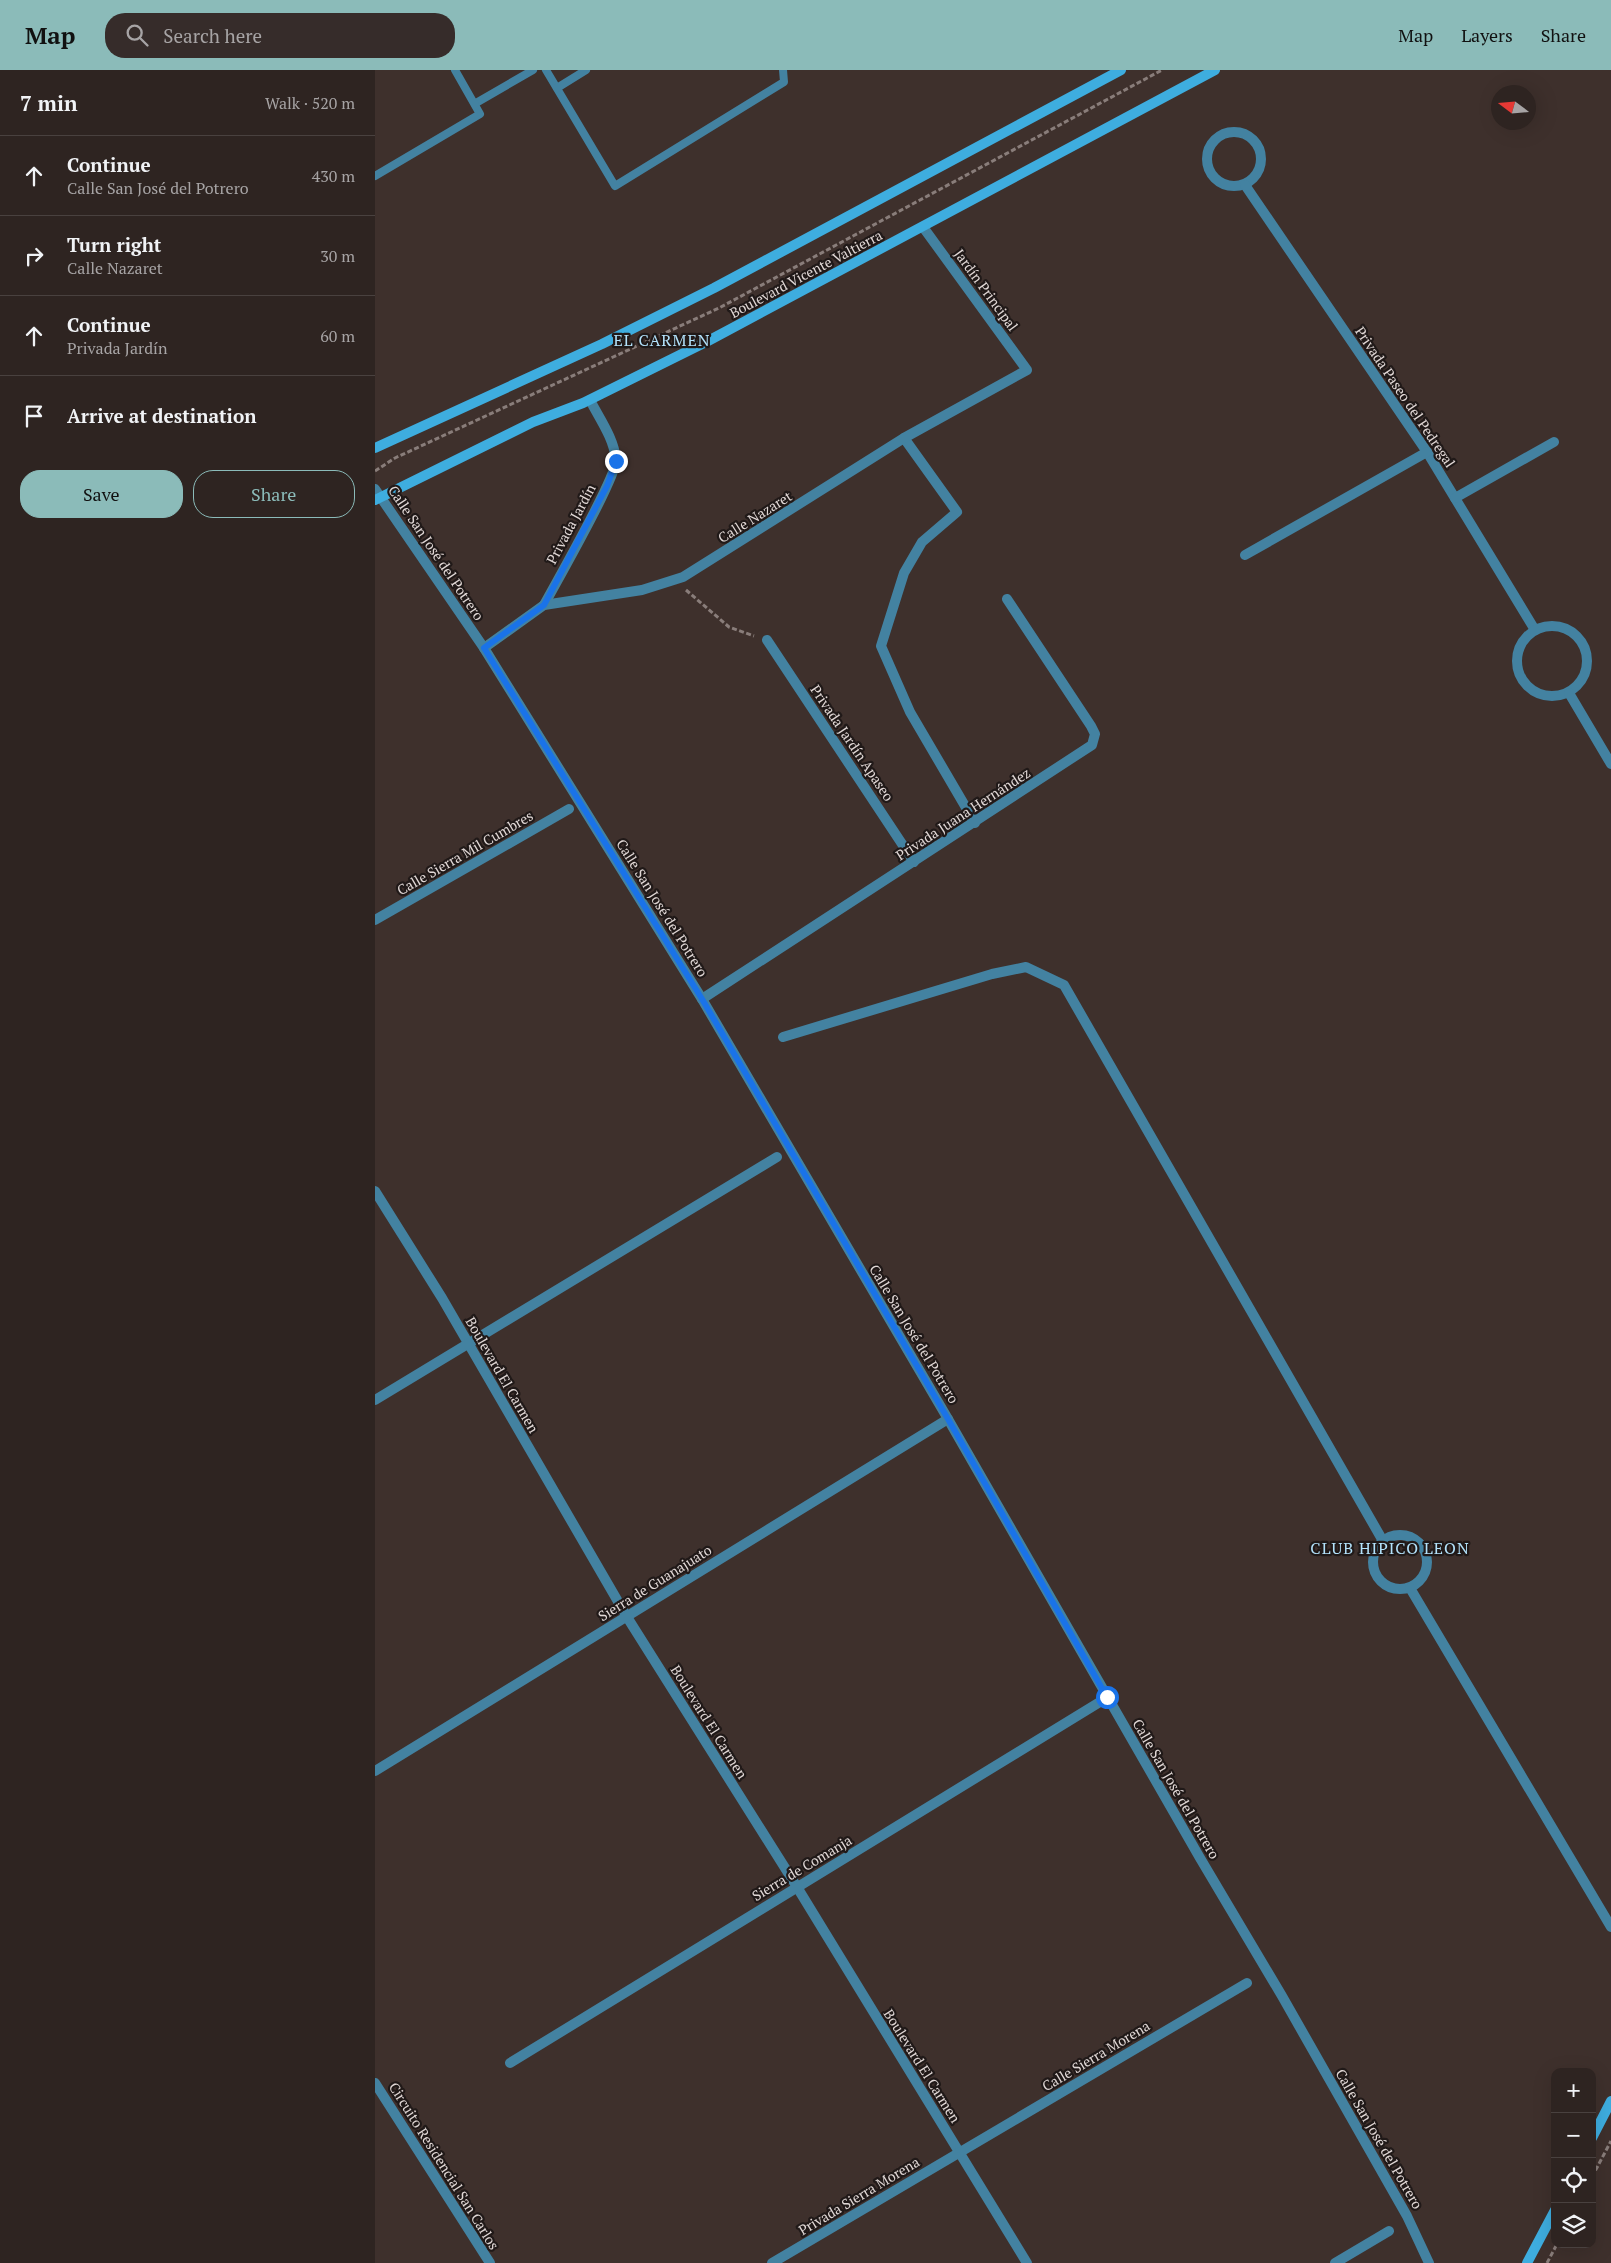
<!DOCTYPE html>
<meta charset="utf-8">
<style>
body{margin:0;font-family:"PT Serif",serif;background:#362c2a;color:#f1f3f6}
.controls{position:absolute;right:15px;bottom:15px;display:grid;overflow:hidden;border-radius:10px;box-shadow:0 5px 20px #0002}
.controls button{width:45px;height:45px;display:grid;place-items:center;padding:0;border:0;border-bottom:1px solid #49413f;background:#2e2421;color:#f1f3f6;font:25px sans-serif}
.compass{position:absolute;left:1116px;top:15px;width:45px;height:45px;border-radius:50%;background:#2e2421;box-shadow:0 5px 20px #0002;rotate:286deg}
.stop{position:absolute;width:15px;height:15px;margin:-11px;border:4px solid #1a73e8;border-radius:50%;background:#fff}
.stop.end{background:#1a73e8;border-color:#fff;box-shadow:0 1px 5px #0008}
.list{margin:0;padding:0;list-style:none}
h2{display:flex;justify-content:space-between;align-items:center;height:65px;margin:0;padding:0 20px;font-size:21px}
h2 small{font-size:16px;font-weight:400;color:#a7a4a5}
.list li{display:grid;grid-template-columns:32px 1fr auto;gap:15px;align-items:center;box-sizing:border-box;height:80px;padding:0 20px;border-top:1px solid #49413f}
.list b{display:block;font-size:19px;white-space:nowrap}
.list p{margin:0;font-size:16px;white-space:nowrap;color:#a7a4a5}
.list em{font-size:16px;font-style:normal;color:#a7a4a5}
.actions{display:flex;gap:10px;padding:15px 20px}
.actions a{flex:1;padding:11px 0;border:1px solid #8bbbb9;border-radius:20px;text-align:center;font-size:18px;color:#8bbbb9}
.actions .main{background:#8bbbb9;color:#111}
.icon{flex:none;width:28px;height:28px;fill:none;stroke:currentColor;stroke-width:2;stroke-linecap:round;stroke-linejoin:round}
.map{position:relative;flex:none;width:1236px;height:2193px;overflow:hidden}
header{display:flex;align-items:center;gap:30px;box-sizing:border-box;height:70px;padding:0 25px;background:#8bbbb9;color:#111}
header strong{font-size:24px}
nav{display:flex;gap:28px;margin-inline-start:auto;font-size:18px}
.search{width:350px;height:45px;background:#362c2a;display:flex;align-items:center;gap:12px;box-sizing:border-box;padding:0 18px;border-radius:20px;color:#a7a4a5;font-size:19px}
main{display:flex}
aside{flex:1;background:#2e2421}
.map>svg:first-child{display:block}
</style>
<header>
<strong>Map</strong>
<div class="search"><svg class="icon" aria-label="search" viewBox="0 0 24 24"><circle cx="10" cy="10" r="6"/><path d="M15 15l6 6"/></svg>Search here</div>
<nav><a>Map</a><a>Layers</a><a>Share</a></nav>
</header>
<main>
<aside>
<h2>7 min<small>Walk · 520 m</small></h2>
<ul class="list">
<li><svg class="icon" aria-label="ahead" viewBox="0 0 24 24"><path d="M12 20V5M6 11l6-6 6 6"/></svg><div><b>Continue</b><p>Calle San José del Potrero</p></div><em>430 m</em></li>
<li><svg class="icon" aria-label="right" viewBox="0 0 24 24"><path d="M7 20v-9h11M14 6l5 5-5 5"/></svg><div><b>Turn right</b><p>Calle Nazaret</p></div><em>30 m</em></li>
<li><svg class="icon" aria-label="ahead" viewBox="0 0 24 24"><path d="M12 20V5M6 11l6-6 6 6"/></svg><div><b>Continue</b><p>Privada Jardín</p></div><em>60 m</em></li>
<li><svg class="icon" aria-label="arrive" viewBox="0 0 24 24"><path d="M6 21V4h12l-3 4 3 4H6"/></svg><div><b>Arrive at destination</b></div></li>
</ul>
<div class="actions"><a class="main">Save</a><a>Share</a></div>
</aside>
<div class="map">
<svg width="1236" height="2193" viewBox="0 0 1236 2193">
<rect width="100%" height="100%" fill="#3e302c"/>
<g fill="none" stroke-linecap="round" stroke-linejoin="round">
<!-- path -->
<g stroke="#897d7a" stroke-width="3" stroke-dasharray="5 2.5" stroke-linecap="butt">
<polyline points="0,401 20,388 344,238 787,0"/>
<polyline points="311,520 354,557 379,566"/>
<polyline points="1217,2107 1236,2071"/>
<polyline points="1172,2193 1182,2174"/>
</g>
<!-- service -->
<g stroke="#4382a1" stroke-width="8">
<polyline points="171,0 240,116 409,12 408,0"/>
<polyline points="182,18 211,0"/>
<polyline points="101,33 158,0"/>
<polyline points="0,106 105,44 80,0"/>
</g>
<!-- minor -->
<g stroke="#4382a1" stroke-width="10">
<circle cx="859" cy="89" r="27"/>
<polyline points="870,115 1052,382 1160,560"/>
<polyline points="529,368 582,442 547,472 529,503 506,576 535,642 600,753"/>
<polyline points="0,419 109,578 327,929 573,1349 825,1788 907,1926 1032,2146 1054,2193"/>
<polyline points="1080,428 1179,372"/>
<polyline points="870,485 1052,382"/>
<path d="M169,535c12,-22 73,-129 72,-145 -2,-22 -17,-42 -26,-60"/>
<circle cx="1177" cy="591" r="35"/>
<polyline points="392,570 539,792"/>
<polyline points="109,578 169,535 267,520 308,507 529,368 652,300 548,157"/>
<polyline points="1194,623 1236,694"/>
<polyline points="0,850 194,739"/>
<polyline points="327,929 717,675 720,664 716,656 632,529"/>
<polyline points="408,967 617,904 651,897 689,915 1008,1471"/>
<polyline points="0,1121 67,1228 252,1547 422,1817 652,2193"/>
<polyline points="0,1330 402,1087"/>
<circle cx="1025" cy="1492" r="27"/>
<polyline points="1035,1518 1236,1857"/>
<polyline points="0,1701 573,1349"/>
<polyline points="135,1993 733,1627"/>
<polyline points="0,2013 115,2193"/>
<polyline points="397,2193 872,1913"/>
<polyline points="960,2193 1014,2161"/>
</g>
<!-- secondary -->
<g stroke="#3eaddf" stroke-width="10">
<polyline points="0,378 227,274 339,218 746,0"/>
<polyline points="0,430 158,352 208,333 333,271 840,0"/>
<polyline points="1217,2068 1236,2031"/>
<polyline points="1152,2193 1180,2140"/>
</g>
</g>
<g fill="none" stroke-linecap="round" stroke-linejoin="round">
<!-- route -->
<polyline stroke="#1a73e8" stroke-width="6" points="241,391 232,416 169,535 109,578 327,929 573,1349 732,1627"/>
</g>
<g text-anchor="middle" stroke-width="4.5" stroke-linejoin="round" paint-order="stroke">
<!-- street labels -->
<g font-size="14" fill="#e1d8d6" stroke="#201918">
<text transform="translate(431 204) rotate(-28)" y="5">Boulevard Vicente Valtierra</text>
<text transform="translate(611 220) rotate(54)" y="5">Jardín Principal</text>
<text transform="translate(1030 327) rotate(56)" y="5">Privada Paseo del Pedregal</text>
<text transform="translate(380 447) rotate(-32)" y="5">Calle Nazaret</text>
<text transform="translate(196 454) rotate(-62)" y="5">Privada Jardín</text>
<text transform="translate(61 483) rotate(56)" y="5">Calle San José del Potrero</text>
<text transform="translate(477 673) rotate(56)" y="5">Privada Jardín Apaseo</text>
<text transform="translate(588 744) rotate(-33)" y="5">Privada Juana Hernández</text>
<text transform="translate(90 783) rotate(-30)" y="5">Calle Sierra Mil Cumbres</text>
<text transform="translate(287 838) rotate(58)" y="5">Calle San José del Potrero</text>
<text transform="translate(539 1264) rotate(59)" y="5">Calle San José del Potrero</text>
<text transform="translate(127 1305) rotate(60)" y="5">Boulevard El Carmen</text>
<text transform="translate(280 1513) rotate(-32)" y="5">Sierra de Guanajuato</text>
<text transform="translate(334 1652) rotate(58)" y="5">Boulevard El Carmen</text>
<text transform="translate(801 1719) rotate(60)" y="5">Calle San José del Potrero</text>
<text transform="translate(427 1798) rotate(-31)" y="5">Sierra de Comanja</text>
<text transform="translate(721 1986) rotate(-31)" y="5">Calle Sierra Morena</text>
<text transform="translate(547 1996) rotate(58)" y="5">Boulevard El Carmen</text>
<text transform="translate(1004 2069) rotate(60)" y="5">Calle San José del Potrero</text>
<text transform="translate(69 2096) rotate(58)" y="5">Circuito Residencial San Carlos</text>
<text transform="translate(484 2126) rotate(-31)" y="5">Privada Sierra Morena</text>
</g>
<!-- quarter labels -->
<g font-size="16" letter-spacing="1" fill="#b3e2fb" stroke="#201918">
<text x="287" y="276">EL CARMEN</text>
<text x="1015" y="1484">CLUB HIPICO LEON</text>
</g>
</g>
</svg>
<div class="controls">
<button>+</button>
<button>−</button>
<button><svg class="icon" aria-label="locate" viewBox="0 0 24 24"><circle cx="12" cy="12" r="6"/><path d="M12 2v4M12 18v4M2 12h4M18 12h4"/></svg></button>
<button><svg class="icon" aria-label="layers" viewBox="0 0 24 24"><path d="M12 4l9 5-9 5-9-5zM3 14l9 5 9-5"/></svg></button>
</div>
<svg class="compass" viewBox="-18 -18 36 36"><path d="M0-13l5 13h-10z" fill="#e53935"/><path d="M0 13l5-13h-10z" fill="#a7a4a5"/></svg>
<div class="stop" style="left:732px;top:1627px"></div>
<div class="stop end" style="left:241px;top:391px"></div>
</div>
</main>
